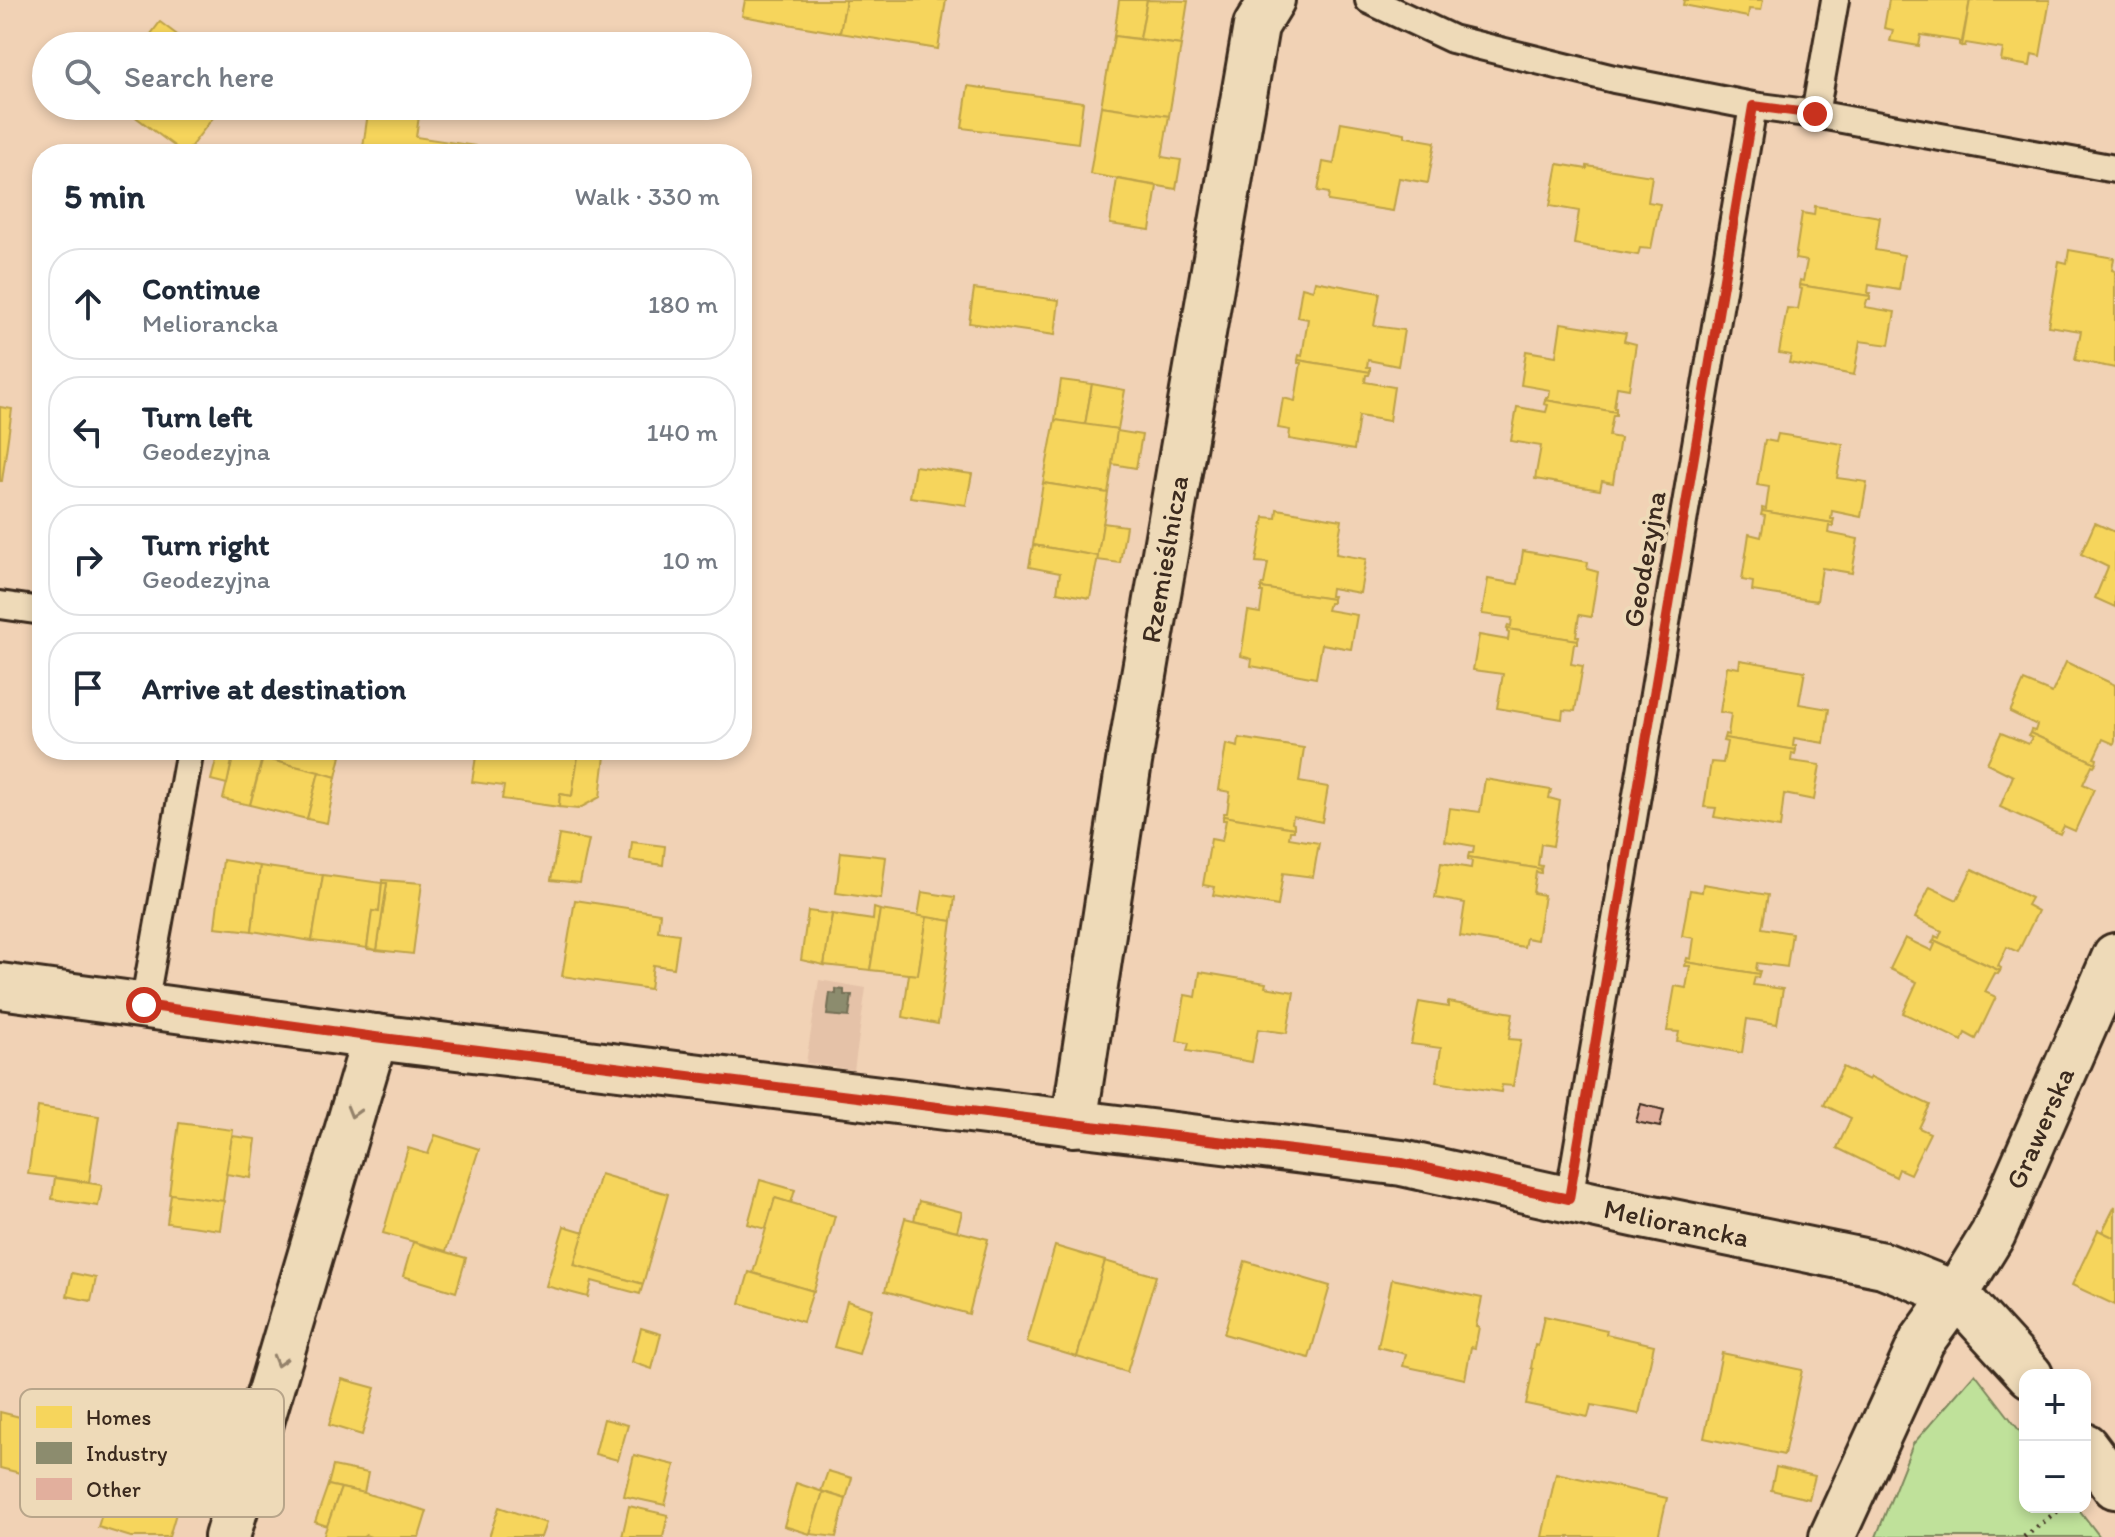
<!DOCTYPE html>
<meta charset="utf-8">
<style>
body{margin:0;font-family:Itim,sans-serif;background:#f2f2f3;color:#1f2937}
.controls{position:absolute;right:24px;bottom:24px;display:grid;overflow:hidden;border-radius:16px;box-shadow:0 4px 12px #0003}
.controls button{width:72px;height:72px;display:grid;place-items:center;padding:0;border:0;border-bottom:2px solid #e0e1e3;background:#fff;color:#1f2937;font:40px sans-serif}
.stop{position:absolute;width:24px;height:24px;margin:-18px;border:6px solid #c8321e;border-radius:50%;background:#fff}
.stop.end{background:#c8321e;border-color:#fff;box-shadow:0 2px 8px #0008}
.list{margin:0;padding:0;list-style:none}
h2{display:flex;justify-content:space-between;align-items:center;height:104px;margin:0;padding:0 32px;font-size:34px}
h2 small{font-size:26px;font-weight:400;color:#747a83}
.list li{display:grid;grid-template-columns:52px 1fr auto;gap:24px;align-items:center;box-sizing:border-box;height:112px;margin:0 16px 16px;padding:0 16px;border:2px solid #e0e1e3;border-radius:32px}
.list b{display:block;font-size:30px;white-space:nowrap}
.list p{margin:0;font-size:26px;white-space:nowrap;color:#747a83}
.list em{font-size:26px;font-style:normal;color:#747a83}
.icon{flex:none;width:44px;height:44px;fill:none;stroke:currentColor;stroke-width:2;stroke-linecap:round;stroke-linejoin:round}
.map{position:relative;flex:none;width:2115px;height:1537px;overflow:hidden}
.search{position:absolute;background:#fff;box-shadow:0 4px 12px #0003;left:32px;top:32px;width:720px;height:88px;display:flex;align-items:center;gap:20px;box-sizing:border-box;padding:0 28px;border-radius:44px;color:#747a83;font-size:30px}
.panel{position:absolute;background:#fff;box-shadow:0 4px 12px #0003;left:32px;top:144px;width:720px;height:616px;border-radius:32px}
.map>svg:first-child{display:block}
</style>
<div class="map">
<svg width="2115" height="1537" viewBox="0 0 2115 1537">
<rect width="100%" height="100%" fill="#f1d2b5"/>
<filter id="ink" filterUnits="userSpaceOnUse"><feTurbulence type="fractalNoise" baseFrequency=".0125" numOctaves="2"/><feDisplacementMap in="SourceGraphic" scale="16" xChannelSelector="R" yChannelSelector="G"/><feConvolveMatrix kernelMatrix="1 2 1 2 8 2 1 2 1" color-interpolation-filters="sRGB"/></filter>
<g filter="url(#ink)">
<!-- built -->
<polygon fill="#e5c2a8" points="819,980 866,988 854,1070 806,1063"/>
<!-- green -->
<polygon fill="#bfe19a" stroke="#7d865c" stroke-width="2" points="1975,1373 2025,1438 2025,1507 2077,1507 2100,1537 1876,1537 1913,1444"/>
<!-- homes -->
<g fill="#f6d55c" stroke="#bea249" stroke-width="2">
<polygon points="745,0 846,0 840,33 742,16"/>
<polygon points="846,0 946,0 938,49 840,33"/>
<polygon points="1119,0 1147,0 1140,39 1114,36"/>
<polygon points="1147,0 1188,1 1181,45 1140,39"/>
<polygon points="1684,0 1763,0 1761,10 1749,9 1748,17 1683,5"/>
<polygon points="1889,0 1970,0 1961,46 1959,45 1959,41 1921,35 1919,46 1890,41 1893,30 1884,28"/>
<polygon points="1970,0 2050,0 2040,56 2032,54 2030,66 2001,61 2003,49 1966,43 1965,46 1962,46"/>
<polygon points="160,22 192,46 142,46"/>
<polygon points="1114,36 1181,45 1169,116 1101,106"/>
<polygon points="968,86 1083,102 1078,143 962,128"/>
<polygon points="121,106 222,106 185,154"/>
<polygon points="369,106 398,106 420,109 416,137 476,146 475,154 362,154"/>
<polygon points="1101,106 1169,116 1162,157 1181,160 1176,189 1090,174"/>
<polygon points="1341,122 1405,133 1405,137 1435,142 1428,183 1399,178 1393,211 1328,201 1329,193 1318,191 1323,162 1334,164"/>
<polygon points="1558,164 1587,169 1587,166 1652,176 1648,202 1660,204 1651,249 1640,248 1638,255 1574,244 1579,211 1550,206"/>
<polygon points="1117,179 1157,186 1150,230 1110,224"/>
<polygon points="1815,206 1880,217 1875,250 1904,255 1899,290 1869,285 1868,293 1871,293 1870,296 1799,285 1800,280 1803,281 1807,261 1795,259 1802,213 1814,215"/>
<polygon points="2069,250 2114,258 2112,270 2115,271 2115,368 2075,360 2081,331 2048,326 2059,261 2067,263"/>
<polygon points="1315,281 1380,293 1374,326 1404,330 1398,366 1368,360 1367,367 1370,367 1370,372 1298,360 1299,355 1302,356 1308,319 1297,317 1302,287 1313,290"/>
<polygon points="1799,285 1870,296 1870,300 1867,300 1865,307 1895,312 1889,345 1860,341 1854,375 1789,363 1791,355 1779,353 1787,308 1798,309 1802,289 1799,288"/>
<polygon points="974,289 1059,300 1055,335 969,323"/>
<polygon points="1561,323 1626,333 1624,341 1636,344 1629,389 1617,387 1614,408 1616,408 1616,412 1545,400 1546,397 1549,397 1550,390 1521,385 1526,351 1556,356"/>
<polygon points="1298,360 1370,372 1369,375 1366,375 1365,382 1394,387 1389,421 1359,416 1354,450 1289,439 1290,430 1278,428 1283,398 1295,401 1301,363 1298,363"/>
<polygon points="1061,380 1092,384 1085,425 1055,420"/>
<polygon points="1092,384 1125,390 1118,429 1085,425"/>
<polygon points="1545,400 1616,412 1616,415 1613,415 1609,436 1620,438 1613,483 1602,481 1600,490 1535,479 1541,446 1511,441 1517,407 1546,412 1548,405 1544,404"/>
<polygon points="0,407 12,409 2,481 0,481"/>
<polygon points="1055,420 1118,429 1108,493 1043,483"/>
<polygon points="1117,431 1142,435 1136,468 1112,464"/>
<polygon points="1778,434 1843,444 1837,478 1867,482 1861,517 1832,511 1831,519 1834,519 1833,523 1762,511 1762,508 1766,509 1769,487 1757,485 1765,440 1776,442"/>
<polygon points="915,466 972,474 966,505 910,497"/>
<polygon points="1043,483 1108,493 1098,556 1033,545"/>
<polygon points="1277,509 1342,520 1336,554 1366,559 1360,593 1331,588 1330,596 1333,596 1332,599 1261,588 1262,584 1264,584 1268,563 1256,562 1264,517 1276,518"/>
<polygon points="1762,511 1833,523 1833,527 1829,526 1828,533 1858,539 1852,573 1822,568 1817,601 1752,591 1753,582 1742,580 1749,534 1761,537 1765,516 1761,515"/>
<polygon points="1103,523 1126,526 1120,563 1097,560"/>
<polygon points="2095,523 2115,532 2115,607 2095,598 2108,567 2081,554"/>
<polygon points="1033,545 1098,556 1090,598 1057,592 1060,573 1029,567"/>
<polygon points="1523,551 1588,562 1587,569 1598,572 1591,617 1579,615 1576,636 1579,636 1578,640 1507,629 1508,625 1511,626 1512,618 1482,614 1488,579 1518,584"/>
<polygon points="1261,588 1332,599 1332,603 1329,603 1327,610 1357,615 1351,649 1322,644 1316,678 1251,666 1252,659 1241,656 1248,611 1260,613 1263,592 1261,592"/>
<polygon points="1507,629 1578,640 1578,644 1574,644 1571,664 1583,666 1575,711 1563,710 1562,719 1497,708 1503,674 1473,670 1479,635 1508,640 1509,633 1507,632"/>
<polygon points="1740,660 1805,671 1799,704 1829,709 1824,743 1794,738 1793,746 1796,746 1796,750 1724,738 1725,734 1728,735 1731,714 1720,712 1727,666 1739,668"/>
<polygon points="2066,662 2115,685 2115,741 2114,744 2103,739 2094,758 2097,759 2096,763 2030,733 2031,730 2035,731 2037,725 2010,712 2024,681 2052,693"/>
<polygon points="2001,733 2028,744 2032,738 2028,736 2030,733 2096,763 2094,766 2092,765 2083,784 2094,789 2075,831 2064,826 2060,834 2000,807 2013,776 1987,763"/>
<polygon points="1239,738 1304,748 1299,782 1328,787 1322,822 1293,816 1292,823 1294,824 1294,828 1223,816 1224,813 1227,813 1230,792 1219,790 1226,744 1238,747"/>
<polygon points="1724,738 1796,750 1795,754 1792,753 1791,761 1820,765 1814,800 1784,794 1780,828 1714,817 1716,808 1704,807 1711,762 1723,763 1727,742 1723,741"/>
<polygon points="235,750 264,750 250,805 223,799"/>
<polygon points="264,750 319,750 341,756 336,777 263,758"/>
<polygon points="477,750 579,750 572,796 560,794 559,807 502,799 504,786 472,782"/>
<polygon points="579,750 600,750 605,756 600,797 578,809 559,807 560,794 572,796"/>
<polygon points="218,753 233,756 227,784 211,780"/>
<polygon points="263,758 319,772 307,819 250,805"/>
<polygon points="319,772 336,777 327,823 307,819"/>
<polygon points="1485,779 1551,790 1549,798 1560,801 1553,846 1541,844 1538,865 1542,866 1541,869 1468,857 1469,853 1473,853 1474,846 1445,841 1450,808 1480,812"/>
<polygon points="1223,816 1294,828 1294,831 1290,831 1289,838 1319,843 1313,877 1283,873 1278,906 1213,895 1215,887 1203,885 1211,839 1222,841 1226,820 1223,820"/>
<polygon points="559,835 589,840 580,883 551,880"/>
<polygon points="632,842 665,846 663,865 630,860"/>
<polygon points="841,852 886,857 881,899 836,893"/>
<polygon points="1468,857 1541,869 1541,873 1536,872 1533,893 1544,895 1537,940 1526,938 1524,947 1460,936 1465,903 1435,898 1441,863 1471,868 1472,861 1468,860"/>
<polygon points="223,860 260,866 252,931 215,927"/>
<polygon points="260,866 323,875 312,941 252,931"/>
<polygon points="1972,869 2031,898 2027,905 2038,911 2018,952 2007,947 1998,966 2001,968 2000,971 1934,940 1935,936 1939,938 1942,931 1915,918 1930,887 1957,900"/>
<polygon points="323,875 382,883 379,912 372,911 367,948 312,941"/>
<polygon points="382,880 422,883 413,954 367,949 377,950 387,883 382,883"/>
<polygon points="382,883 387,883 377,950 367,948 372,911 379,912"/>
<polygon points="1703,884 1768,895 1762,928 1792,933 1787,967 1757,963 1756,970 1760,971 1759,974 1686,962 1687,958 1691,959 1694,938 1682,936 1690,890 1702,892"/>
<polygon points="922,892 955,897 952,921 918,916"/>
<polygon points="575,900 660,913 658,931 679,934 674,968 653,965 650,989 562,976"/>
<polygon points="874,908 880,910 870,970 824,965 832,914 873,920"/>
<polygon points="880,910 927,917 918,975 870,970"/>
<polygon points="808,911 832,914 824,965 801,960"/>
<polygon points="927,917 952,921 938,1024 903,1017 909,974 918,975"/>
<polygon points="1905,938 1932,951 1935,944 1932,943 1934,940 2000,971 1998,974 1995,973 1985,992 1996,997 1976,1039 1965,1033 1962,1041 1903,1013 1917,982 1890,969"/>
<polygon points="1686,962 1759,974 1758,978 1755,977 1753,985 1783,989 1777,1024 1747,1019 1742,1053 1677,1041 1679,1032 1667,1031 1675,986 1686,988 1690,966 1685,966"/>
<polygon points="1200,972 1266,983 1265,987 1294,992 1287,1033 1258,1029 1252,1062 1187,1051 1189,1043 1177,1041 1185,995 1196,997"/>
<polygon points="1419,1002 1448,1007 1448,1002 1513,1013 1509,1039 1521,1040 1513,1086 1502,1085 1501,1092 1436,1082 1441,1048 1411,1044"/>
<polygon points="1843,1067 1869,1080 1871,1077 1930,1105 1919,1128 1930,1133 1910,1174 1899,1169 1896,1177 1837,1148 1851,1118 1824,1105"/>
<polygon points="38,1107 99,1116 89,1182 28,1174"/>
<polygon points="179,1123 233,1130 223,1201 169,1194"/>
<polygon points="435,1135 479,1149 446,1251 383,1233 408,1148 428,1154"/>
<polygon points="232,1136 256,1139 251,1178 226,1174"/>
<polygon points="600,1174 668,1194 643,1284 574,1265"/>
<polygon points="55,1178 102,1185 98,1206 52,1199"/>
<polygon points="760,1180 795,1190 791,1203 775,1198 766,1229 748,1224"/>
<polygon points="171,1194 224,1201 220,1230 167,1223"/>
<polygon points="775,1198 835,1216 814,1291 753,1273"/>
<polygon points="919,1201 962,1212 957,1231 914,1220"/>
<polygon points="2115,1206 2115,1238 2102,1232"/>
<polygon points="905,1218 988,1239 969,1314 885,1291"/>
<polygon points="564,1226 584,1232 574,1265 643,1284 640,1294 592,1281 588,1297 546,1286"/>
<polygon points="2098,1230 2115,1238 2115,1305 2072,1285"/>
<polygon points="413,1242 466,1258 456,1292 403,1276"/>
<polygon points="1055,1246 1105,1261 1077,1357 1027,1342"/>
<polygon points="1105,1261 1156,1276 1127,1372 1077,1357"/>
<polygon points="1245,1261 1330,1286 1309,1358 1224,1334"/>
<polygon points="749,1272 813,1291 803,1322 740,1303"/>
<polygon points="72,1273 96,1278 91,1301 67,1296"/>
<polygon points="1392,1279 1482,1298 1476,1326 1479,1327 1475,1348 1471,1347 1465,1379 1403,1366 1406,1354 1378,1347"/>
<polygon points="847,1301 872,1309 859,1354 834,1347"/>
<polygon points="1544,1316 1607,1330 1606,1334 1654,1345 1639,1414 1591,1405 1588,1417 1526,1404 1533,1369 1531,1368 1535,1345 1538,1346"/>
<polygon points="641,1328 661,1334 652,1369 632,1362"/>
<polygon points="1722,1353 1802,1370 1784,1455 1704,1438"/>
<polygon points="342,1379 375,1388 362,1435 329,1425"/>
<polygon points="0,1412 32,1420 20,1473 0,1468"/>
<polygon points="604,1419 628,1425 618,1460 595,1454"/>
<polygon points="634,1455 675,1465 665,1505 624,1496"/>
<polygon points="119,1457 187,1476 169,1537 131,1537 98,1527"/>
<polygon points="333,1466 368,1473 364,1493 328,1485"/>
<polygon points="1776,1467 1815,1476 1809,1499 1771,1490"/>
<polygon points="828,1471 852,1478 846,1499 821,1491"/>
<polygon points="1556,1473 1667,1498 1658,1537 1542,1537"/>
<polygon points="796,1483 823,1492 810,1534 784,1526"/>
<polygon points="328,1485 341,1488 327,1526 315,1522"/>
<polygon points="341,1488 364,1493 427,1511 419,1537 371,1537 365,1535 364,1537 323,1537"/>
<polygon points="823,1492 846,1499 836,1537 810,1534"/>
<polygon points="629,1506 668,1515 663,1537 622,1537"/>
<polygon points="499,1507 546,1523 541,1537 489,1537"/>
</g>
<!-- industry -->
<polygon fill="#8c8c6e" stroke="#746f56" stroke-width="2" points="836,989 844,990 844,995 852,995 849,1017 827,1015 830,993 836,994"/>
<!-- building -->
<polygon fill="#e2af9d" stroke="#3b2a1e" stroke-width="2" points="1641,1104 1664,1110 1660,1127 1636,1122"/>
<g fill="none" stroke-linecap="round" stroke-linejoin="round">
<!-- lane casing -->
<g stroke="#3b2a1e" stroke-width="32">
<g id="lane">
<polyline points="1369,0 1452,39 1614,79 1753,106 1815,114 2115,169"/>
<polyline points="1815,114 1835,0"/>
<polyline points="0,605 42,611"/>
<polyline points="144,1005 190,750"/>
<polyline points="1569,1199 1753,106"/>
</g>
</g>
<!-- street casing -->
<g stroke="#3b2a1e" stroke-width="50">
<g id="street">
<path id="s1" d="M0,986l375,51 1027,126 241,53 240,49 73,29 74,81"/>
<path id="s2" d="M1074,1124l55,-362 127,-736 16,-26"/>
<polyline points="2085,1446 2115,1486"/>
<polyline points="227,1537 375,1037"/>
<path id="s3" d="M1832,1537l90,-196 34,-47 37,-60 122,-278"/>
</g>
</g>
<!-- path -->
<polyline stroke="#3b2a1e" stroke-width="5" stroke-dasharray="2 6" stroke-linecap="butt" points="2024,1537 2063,1507"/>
<!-- lane -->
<use href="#lane" stroke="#eedab8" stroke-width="26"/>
<!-- street -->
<use href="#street" stroke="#eedab8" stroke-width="44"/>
</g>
<!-- one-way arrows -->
<defs><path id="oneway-chevron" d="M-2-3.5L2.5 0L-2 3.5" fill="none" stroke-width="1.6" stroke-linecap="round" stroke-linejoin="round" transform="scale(2)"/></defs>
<g stroke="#94826b">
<use href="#oneway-chevron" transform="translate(353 1112) rotate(106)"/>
<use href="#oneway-chevron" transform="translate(279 1361) rotate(106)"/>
</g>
</g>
<g fill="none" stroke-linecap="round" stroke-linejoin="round" filter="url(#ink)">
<!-- route -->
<polyline stroke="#c8321e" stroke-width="10" points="144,1005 375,1037 1074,1124 1402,1163 1569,1199 1753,106 1815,114"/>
</g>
<g text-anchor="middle" stroke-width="8" stroke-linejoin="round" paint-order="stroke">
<!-- street labels -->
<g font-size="28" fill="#3b2a1e" stroke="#eedab8">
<text dy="10" stroke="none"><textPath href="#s2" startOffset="572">Rzemieślnicza</textPath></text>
<text transform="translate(1644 559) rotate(-80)" y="10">Geodezyjna</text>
<text dy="10" stroke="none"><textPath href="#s3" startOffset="460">Grawerska</textPath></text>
<text dy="10" stroke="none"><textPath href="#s1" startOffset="1694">Meliorancka</textPath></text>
</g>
</g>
<!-- legend -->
<rect x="20" y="1389" width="264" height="128" rx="12" fill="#eedab8" stroke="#b8a58a" stroke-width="2"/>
<rect x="36" y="1406" width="36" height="22" fill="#f6d55c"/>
<rect x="36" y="1442" width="36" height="22" fill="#8c8c6e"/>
<rect x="36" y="1478" width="36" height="22" fill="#e2af9d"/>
<g font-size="22" fill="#3b2a1e">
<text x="86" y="1425">Homes</text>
<text x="86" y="1461">Industry</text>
<text x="86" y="1497">Other</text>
</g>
</svg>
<div class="controls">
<button>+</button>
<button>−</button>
</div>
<div class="stop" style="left:144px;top:1005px"></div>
<div class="stop end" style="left:1815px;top:114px"></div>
<div class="search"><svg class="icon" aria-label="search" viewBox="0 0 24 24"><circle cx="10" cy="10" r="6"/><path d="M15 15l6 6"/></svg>Search here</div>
<section class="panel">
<h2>5 min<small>Walk · 330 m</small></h2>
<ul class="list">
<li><svg class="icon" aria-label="ahead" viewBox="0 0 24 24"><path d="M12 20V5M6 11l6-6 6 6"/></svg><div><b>Continue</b><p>Meliorancka</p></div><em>180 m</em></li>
<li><svg class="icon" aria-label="left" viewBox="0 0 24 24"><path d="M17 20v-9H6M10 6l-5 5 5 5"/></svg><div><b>Turn left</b><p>Geodezyjna</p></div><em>140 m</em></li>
<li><svg class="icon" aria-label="right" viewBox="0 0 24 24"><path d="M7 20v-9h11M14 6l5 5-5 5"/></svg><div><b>Turn right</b><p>Geodezyjna</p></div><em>10 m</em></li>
<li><svg class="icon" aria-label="arrive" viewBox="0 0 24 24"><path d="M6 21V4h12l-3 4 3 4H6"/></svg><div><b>Arrive at destination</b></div></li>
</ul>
</section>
</div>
